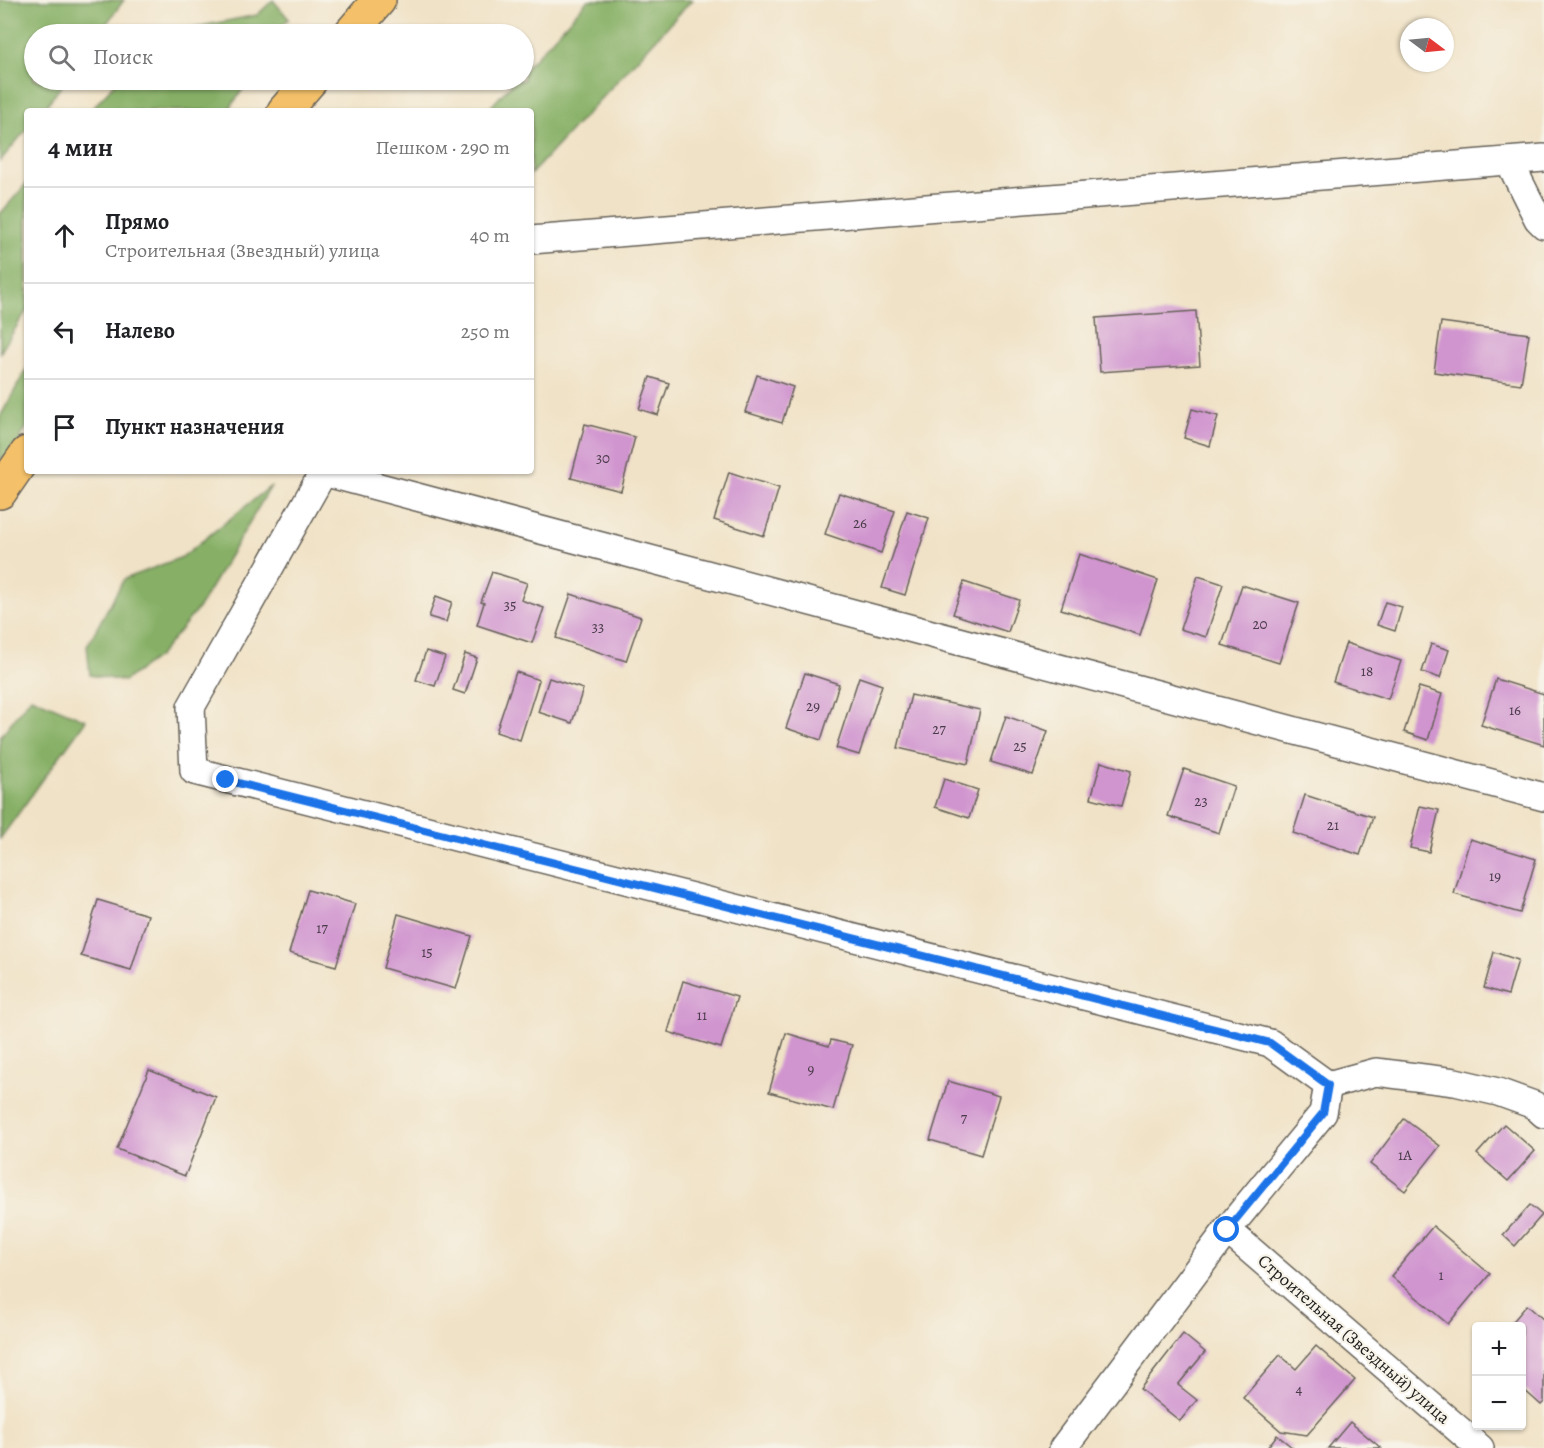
<!DOCTYPE html>
<html lang="ru">
<meta charset="utf-8">
<style>
body{margin:0;font-family:Alegreya,serif;background:#f2f2f2;color:#202124}
.controls{position:absolute;right:18px;bottom:18px;display:grid;overflow:hidden;border-radius:6px;box-shadow:0 2px 4px #0004}
.controls button{width:54px;height:54px;display:grid;place-items:center;padding:0;border:0;border-bottom:2px solid #e0e0e0;background:#fff;color:#202124;font:30px sans-serif}
.compass{position:absolute;left:1400px;top:18px;width:54px;height:54px;border-radius:50%;background:#fff;box-shadow:0 2px 4px #0004;rotate:106deg}
.stop{position:absolute;width:18px;height:18px;margin:-14px;border:4px solid #1a73e8;border-radius:50%;background:#fff}
.stop.end{background:#1a73e8;border-color:#fff;box-shadow:0 2px 6px #0008}
.list{margin:0;padding:0;list-style:none}
h2{display:flex;justify-content:space-between;align-items:center;height:78px;margin:0;padding:0 24px;font-size:26px}
h2 small{font-size:20px;font-weight:400;color:#757577}
.list li{display:grid;grid-template-columns:39px 1fr auto;gap:18px;align-items:center;box-sizing:border-box;height:96px;padding:0 24px;border-top:2px solid #e0e0e0}
.list b{display:block;font-size:22px;white-space:nowrap}
.list p{margin:0;font-size:20px;white-space:nowrap;color:#757577}
.list em{font-size:20px;font-style:normal;color:#757577}
.icon{flex:none;width:33px;height:33px;fill:none;stroke:currentColor;stroke-width:2;stroke-linecap:round;stroke-linejoin:round}
.map{position:relative;flex:none;width:1544px;height:1448px;overflow:hidden}
.search{position:absolute;background:#fff;box-shadow:0 2px 4px #0004;left:24px;top:24px;width:510px;height:66px;display:flex;align-items:center;gap:15px;box-sizing:border-box;padding:0 21px;border-radius:33px;color:#757577;font-size:22px}
.panel{position:absolute;background:#fff;box-shadow:0 2px 4px #0004;left:24px;top:108px;width:510px;height:366px;border-radius:6px}
.map>svg:first-child{display:block}
</style>
<div class="map">
<svg width="1544" height="1448" viewBox="0 0 1544 1448">
<rect width="100%" height="100%" fill="#f7f3e8"/>
<filter id="ink" filterUnits="userSpaceOnUse"><feTurbulence type="fractalNoise" baseFrequency=".0167" numOctaves="2"/><feDisplacementMap in="SourceGraphic" scale="12" xChannelSelector="R" yChannelSelector="G"/><feConvolveMatrix kernelMatrix="1 2 1 2 8 2 1 2 1" color-interpolation-filters="sRGB"/></filter>
<filter id="wash" filterUnits="userSpaceOnUse"><feTurbulence type="fractalNoise" baseFrequency=".008" numOctaves="4" result="noise"/><feDisplacementMap in="SourceGraphic" scale="24" xChannelSelector="R" yChannelSelector="G"/><feGaussianBlur stdDeviation="1.35" result="paint"/><feColorMatrix in="noise" values="0 0 0 0 0 0 0 0 0 0 0 0 0 0 0 0 0 1.4 0 .05"/><feComposite in="paint" operator="in"/></filter>
<g filter="url(#wash)">
<rect width="100%" height="100%" fill="#f0e2c6"/>
<!-- forest -->
<g fill="#87b066" stroke="#526641" stroke-width="1.5">
<polygon points="0,0 124,0 99,34 34,34 34,80 66,80 42,111 27,111 27,129 0,161"/>
<polygon points="273,0 289,19 271,34 160,34 257,15"/>
<polygon points="588,0 692,0 531,174 531,111 487,111 515,80 524,80 524,70"/>
<polygon points="118,80 244,80 245,86 228,111 90,111"/>
<polygon points="27,183 27,310 0,353 0,214"/>
<polygon points="27,368 27,426 11,456 0,459 0,417"/>
<polygon points="271,486 200,606 159,656 124,681 90,675 87,646 124,579 182,557"/>
<polygon points="31,697 86,720 0,839 0,737"/>
</g>
<g id="blocks">
<!-- building -->
<g fill="#d094cf">
<polygon points="1196,311 1200,365 1100,372 1096,318"/>
<polygon points="1441,322 1529,334 1521,384 1434,372"/>
<polygon points="757,375 793,387 782,423 745,412"/>
<polygon points="650,377 669,383 658,415 639,409"/>
<polygon points="1192,409 1218,416 1210,446 1184,438"/>
<polygon points="585,424 635,437 621,491 571,478"/>
<polygon points="729,472 779,488 764,536 714,520"/>
<polygon points="839,493 895,511 881,553 825,534"/>
<polygon points="907,511 929,518 905,595 882,588"/>
<polygon points="1079,554 1158,580 1140,635 1061,609"/>
<polygon points="492,572 527,583 521,600 544,608 532,643 477,625 484,603 481,602"/>
<polygon points="1198,576 1223,584 1206,637 1180,629"/>
<polygon points="964,582 1019,600 1008,632 953,614"/>
<polygon points="1242,585 1299,603 1279,663 1222,645"/>
<polygon points="571,594 641,617 626,661 556,638"/>
<polygon points="436,596 452,602 446,622 429,617"/>
<polygon points="1385,602 1402,607 1395,631 1377,625"/>
<polygon points="1346,643 1401,661 1388,699 1333,682"/>
<polygon points="1431,644 1449,650 1440,678 1422,672"/>
<polygon points="426,651 445,657 435,686 416,680"/>
<polygon points="465,654 477,658 465,694 453,690"/>
<polygon points="516,672 539,680 520,740 496,732"/>
<polygon points="805,673 839,684 821,740 786,728"/>
<polygon points="859,677 882,685 859,755 836,748"/>
<polygon points="549,678 583,689 572,723 538,712"/>
<polygon points="1496,679 1544,694 1544,745 1481,725"/>
<polygon points="1419,687 1442,694 1428,740 1404,732"/>
<polygon points="911,695 980,710 968,764 898,748"/>
<polygon points="1006,716 1048,731 1033,775 991,762"/>
<polygon points="1101,762 1131,771 1121,806 1091,798"/>
<polygon points="1184,769 1234,786 1219,833 1168,816"/>
<polygon points="944,779 978,790 969,818 935,807"/>
<polygon points="1305,795 1373,817 1360,855 1293,833"/>
<polygon points="1420,806 1439,810 1429,852 1410,848"/>
<polygon points="1470,839 1536,859 1520,913 1454,894"/>
<polygon points="308,890 355,904 336,966 289,953"/>
<polygon points="98,900 148,915 131,970 81,956"/>
<polygon points="398,914 472,936 456,989 383,968"/>
<polygon points="1494,952 1518,960 1508,995 1484,988"/>
<polygon points="683,981 737,997 721,1048 668,1032"/>
<polygon points="786,1033 829,1046 831,1040 852,1045 833,1110 769,1092"/>
<polygon points="149,1070 216,1097 185,1176 117,1149"/>
<polygon points="948,1081 999,1096 981,1155 930,1140"/>
<polygon points="1404,1119 1440,1146 1405,1191 1370,1164"/>
<polygon points="1504,1124 1535,1151 1508,1181 1477,1154"/>
<polygon points="1530,1205 1542,1215 1515,1246 1503,1235"/>
<polygon points="1433,1226 1490,1274 1448,1324 1391,1276"/>
<polygon points="1527,1305 1544,1320 1544,1402 1541,1405 1522,1388 1522,1326 1509,1326"/>
<polygon points="1183,1334 1205,1352 1178,1385 1197,1400 1180,1421 1140,1389"/>
<polygon points="1316,1346 1355,1380 1307,1435 1281,1431 1243,1398 1280,1355 1296,1369"/>
<polygon points="1350,1422 1381,1448 1328,1448"/>
<polygon points="1277,1435 1293,1448 1267,1448"/>
</g>
</g>
</g>
<g filter="url(#ink)">
<use href="#blocks" fill-opacity="0" stroke="#666158" stroke-width="1.5"/>
<g fill="none" stroke-linecap="round" stroke-linejoin="round">
<!-- minor casing -->
<g stroke="#666158" stroke-width="30">
<g id="minor">
<polyline points="1509,161 1538,219 1544,225"/>
<polyline points="531,240 1544,158"/>
<polyline points="324,471 191,707 194,771 1270,1043 1328,1085"/>
<polyline points="323,472 1544,797"/>
<polyline points="1328,1085 1323,1113 1227,1230 1480,1448"/>
<polyline points="1328,1085 1376,1072 1455,1082 1498,1092 1534,1105 1544,1114"/>
<polyline points="1063,1448 1227,1230"/>
</g>
</g>
<!-- primary casing -->
<g stroke="#666158" stroke-width="36">
<g id="primary">
<polyline points="350,34 379,0"/>
<polyline points="284,111 311,80"/>
<polyline points="0,492 27,453"/>
</g>
</g>
<!-- minor -->
<use href="#minor" stroke="#fff" stroke-width="27"/>
<!-- primary -->
<use href="#primary" stroke="#f4c16a" stroke-width="33"/>
</g>
</g>
<g fill="none" stroke-linecap="round" stroke-linejoin="round" filter="url(#ink)">
<!-- route -->
<polyline stroke="#1a73e8" stroke-width="8" points="226,780 1270,1043 1328,1085 1323,1113 1227,1230"/>
</g>
<g text-anchor="middle" stroke-width="4.5" stroke-linejoin="round" paint-order="stroke">
<!-- number labels -->
<g font-size="15" fill="#493a49">
<text x="603" y="463">30</text>
<text x="860" y="528">26</text>
<text x="510" y="610">35</text>
<text x="1260" y="629">20</text>
<text x="598" y="632">33</text>
<text x="1367" y="676">18</text>
<text x="813" y="711">29</text>
<text x="1515" y="715">16</text>
<text x="939" y="734">27</text>
<text x="1020" y="751">25</text>
<text x="1201" y="806">23</text>
<text x="1333" y="830">21</text>
<text x="1495" y="881">19</text>
<text x="322" y="933">17</text>
<text x="427" y="957">15</text>
<text x="702" y="1020">11</text>
<text x="811" y="1074">9</text>
<text x="964" y="1123">7</text>
<text x="1405" y="1160">1А</text>
<text x="1441" y="1280">1</text>
<text x="1299" y="1394">4</text>
</g>
<!-- street labels -->
<g font-size="18" fill="#1c1c1c" stroke="#f7f3e8">
<text transform="translate(1354 1339) rotate(41)" y="6">Строительная (Звездный) улица</text>
</g>
</g>
</svg>
<div class="controls">
<button>+</button>
<button>−</button>
</div>
<svg class="compass" viewBox="-18 -18 36 36"><path d="M0-13l5 13h-10z" fill="#e53935"/><path d="M0 13l5-13h-10z" fill="#757577"/></svg>
<div class="stop" style="left:1227px;top:1230px"></div>
<div class="stop end" style="left:226px;top:780px"></div>
<div class="search"><svg class="icon" aria-label="search" viewBox="0 0 24 24"><circle cx="10" cy="10" r="6"/><path d="M15 15l6 6"/></svg>Поиск</div>
<section class="panel">
<h2>4 мин<small>Пешком · 290 m</small></h2>
<ul class="list">
<li><svg class="icon" aria-label="ahead" viewBox="0 0 24 24"><path d="M12 20V5M6 11l6-6 6 6"/></svg><div><b>Прямо</b><p>Строительная (Звездный) улица</p></div><em>40 m</em></li>
<li><svg class="icon" aria-label="left" viewBox="0 0 24 24"><path d="M17 20v-9H6M10 6l-5 5 5 5"/></svg><div><b>Налево</b></div><em>250 m</em></li>
<li><svg class="icon" aria-label="arrive" viewBox="0 0 24 24"><path d="M6 21V4h12l-3 4 3 4H6"/></svg><div><b>Пункт назначения</b></div></li>
</ul>
</section>
</div>
